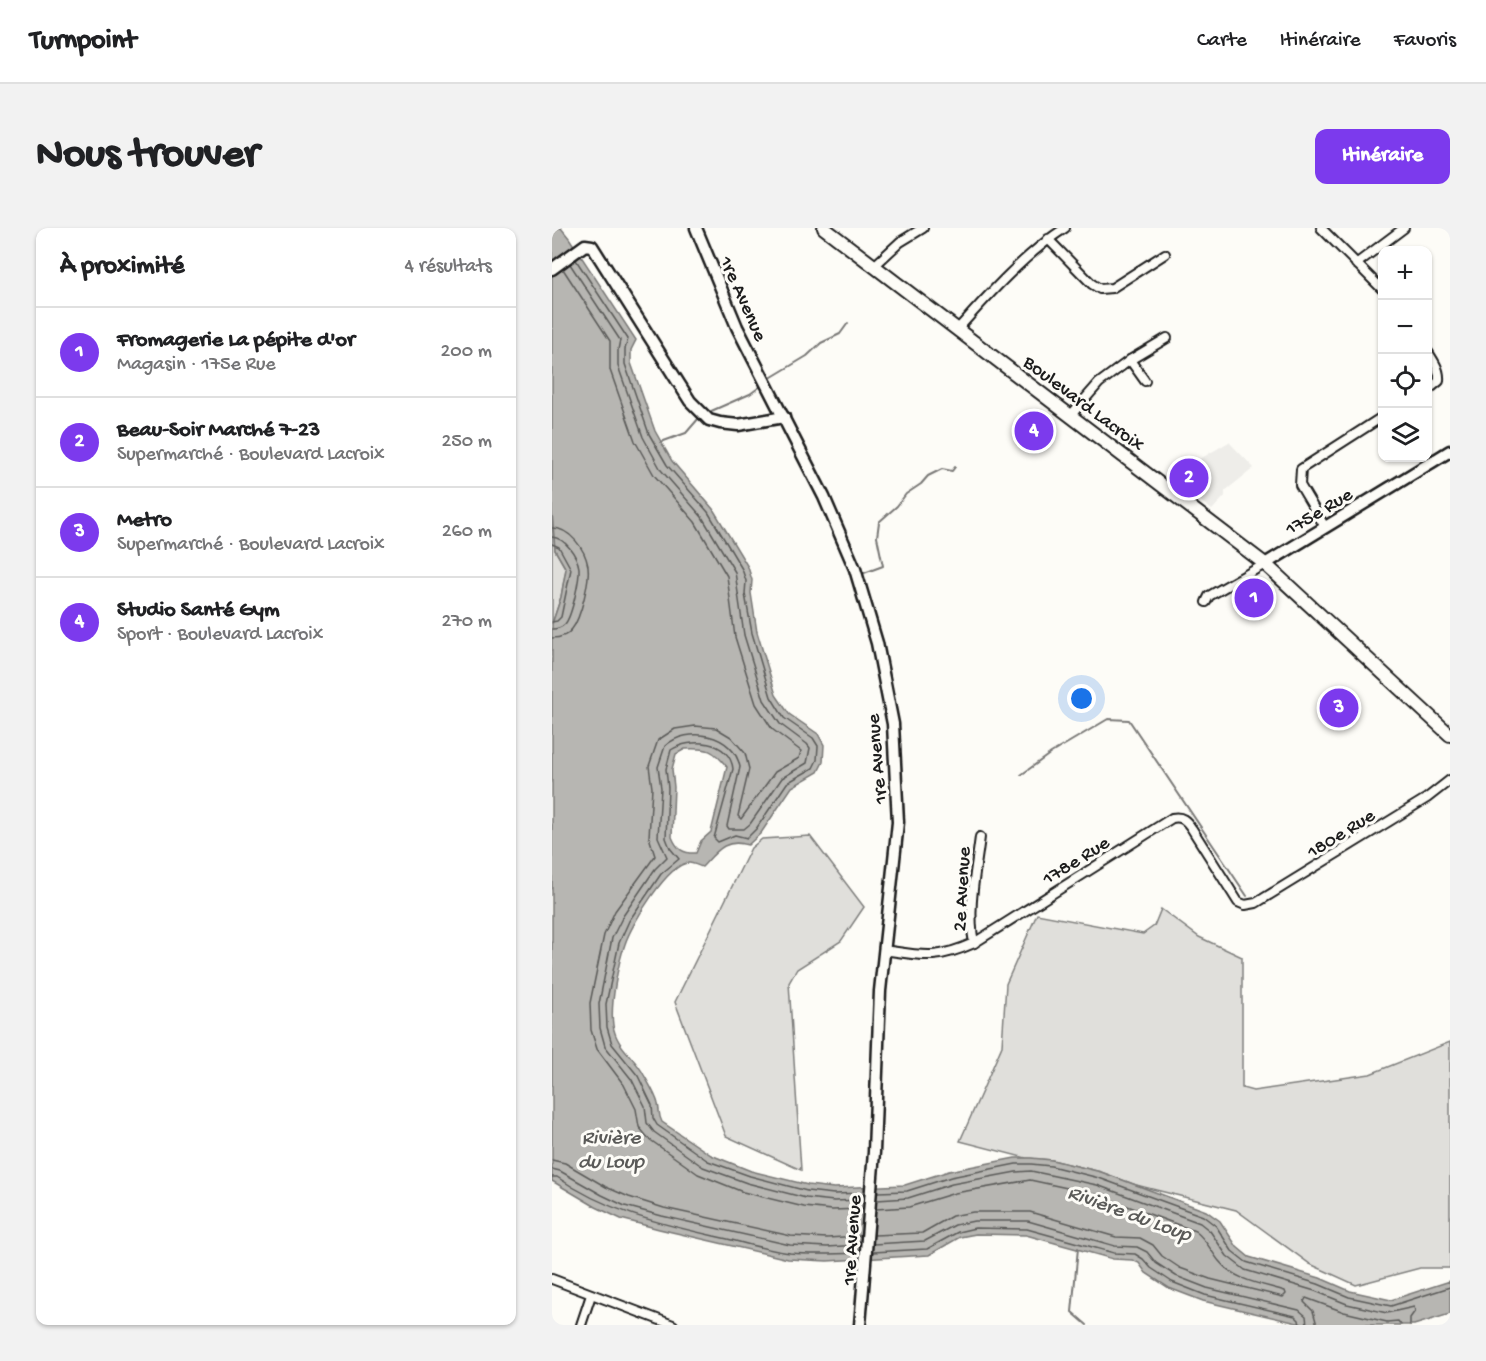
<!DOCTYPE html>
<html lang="fr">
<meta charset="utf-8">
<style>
body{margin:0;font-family:"Gochi Hand",sans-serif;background:#f2f2f2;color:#202124}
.controls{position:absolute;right:18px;top:18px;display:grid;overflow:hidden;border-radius:12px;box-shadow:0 2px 4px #0004}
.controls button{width:54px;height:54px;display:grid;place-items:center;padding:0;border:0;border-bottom:2px solid #e0e0e0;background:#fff;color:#202124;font:30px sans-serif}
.you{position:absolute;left:530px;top:471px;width:21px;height:21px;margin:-15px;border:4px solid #fff;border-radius:50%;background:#1a73e8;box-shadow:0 0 0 9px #1a73e833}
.badge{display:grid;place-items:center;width:39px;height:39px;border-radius:50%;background:#7c3aed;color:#fff;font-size:20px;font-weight:700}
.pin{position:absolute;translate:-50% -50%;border:3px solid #fff;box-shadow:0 2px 6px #0006}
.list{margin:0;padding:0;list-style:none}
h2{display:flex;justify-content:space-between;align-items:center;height:78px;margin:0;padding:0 24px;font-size:26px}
h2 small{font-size:20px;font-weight:400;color:#757577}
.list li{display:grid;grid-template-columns:39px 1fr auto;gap:18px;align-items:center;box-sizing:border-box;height:90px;padding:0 24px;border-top:2px solid #e0e0e0}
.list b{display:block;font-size:22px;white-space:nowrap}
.list p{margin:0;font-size:20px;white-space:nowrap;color:#757577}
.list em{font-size:20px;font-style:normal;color:#757577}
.icon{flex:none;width:33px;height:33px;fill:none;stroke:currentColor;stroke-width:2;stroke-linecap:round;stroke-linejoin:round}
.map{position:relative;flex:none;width:898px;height:1097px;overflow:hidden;border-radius:12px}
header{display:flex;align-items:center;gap:36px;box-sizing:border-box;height:84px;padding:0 30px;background:#fff;border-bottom:2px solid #e0e0e0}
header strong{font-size:28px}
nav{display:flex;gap:33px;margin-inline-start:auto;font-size:21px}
.intro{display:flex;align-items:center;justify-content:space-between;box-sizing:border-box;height:144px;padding:0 36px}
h1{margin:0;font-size:42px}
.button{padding:15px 27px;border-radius:12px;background:#7c3aed;color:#fff;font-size:21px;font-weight:700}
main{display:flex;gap:36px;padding:0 36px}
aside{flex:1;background:#fff;border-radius:12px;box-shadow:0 2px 4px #0004}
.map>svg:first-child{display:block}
</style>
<header>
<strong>Turnpoint</strong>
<nav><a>Carte</a><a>Itinéraire</a><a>Favoris</a></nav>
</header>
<div class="intro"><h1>Nous trouver</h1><a class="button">Itinéraire</a></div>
<main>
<aside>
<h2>À proximité<small>4 résultats</small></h2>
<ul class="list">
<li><span class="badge">1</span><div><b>Fromagerie La pépite d'or</b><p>Magasin · 175e Rue</p></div><em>200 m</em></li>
<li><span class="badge">2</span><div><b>Beau-Soir Marché 7-23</b><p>Supermarché · Boulevard Lacroix</p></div><em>250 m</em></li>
<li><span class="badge">3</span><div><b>Metro</b><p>Supermarché · Boulevard Lacroix</p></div><em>260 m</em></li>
<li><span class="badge">4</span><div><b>Studio Santé Gym</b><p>Sport · Boulevard Lacroix</p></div><em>270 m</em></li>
</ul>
</aside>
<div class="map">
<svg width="898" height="1097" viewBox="0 0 898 1097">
<rect width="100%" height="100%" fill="#fdfcf7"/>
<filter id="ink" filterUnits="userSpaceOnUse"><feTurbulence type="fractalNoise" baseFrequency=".0167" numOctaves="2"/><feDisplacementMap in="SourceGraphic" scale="12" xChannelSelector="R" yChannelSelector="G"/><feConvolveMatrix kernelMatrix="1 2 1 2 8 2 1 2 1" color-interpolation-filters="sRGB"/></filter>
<g filter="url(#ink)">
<!-- built -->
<polygon fill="#eeede9" points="677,214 702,240 673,263 673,268 660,282 617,249"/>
<!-- green -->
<g fill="#e0dfdb" stroke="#7e7e7c" stroke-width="1.5">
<polygon points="0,283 3,322 14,341 9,369 0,396"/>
<polygon points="258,608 312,679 289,713 245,741 237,755 249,942 174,908 123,774 199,620 210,611"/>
<polygon points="609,681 647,709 690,729 690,860 701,863 818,846 898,814 898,1040 868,1040 804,1057 758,1036 684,982 584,957 549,944 500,932 474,930 408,913 450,818 454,756 485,686 591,706 602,698"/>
</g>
<!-- water -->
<path fill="#b7b6b2" stroke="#797876" stroke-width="1.5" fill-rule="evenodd" d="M0,0h9l8,10 67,102 -5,10v13l24,68 17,30 41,48 35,58 4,13 -1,13 6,39 19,63 13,19 29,20 6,11 -1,17 -5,10 -26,15 -31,46 -13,12c-23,-7 -31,6 -46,22 -3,-1 -9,-4 -13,-4 -21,0 -58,62 -64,81 -7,19 -15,61 -12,81 3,22 22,32 31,50 5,9 12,20 14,29 2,7 0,11 4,18l49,33 40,16 57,14 26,3 71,-3 44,-14 66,-13h16l21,2 49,12 105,39 14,10 17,26 12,10 71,21 30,13 41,9 59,-19v33l-36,11h-108l-103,-24 -34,-13 -23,-15 -7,-10 -7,-3 -19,-1 -87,-24 -50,-1 -16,3 -31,18 -102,6 -39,-2 -129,-30 -38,-10 -25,-12 -44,-26v-557l9,-27 5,-28 -11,-19 -3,-39zM133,521c23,-1 28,0 42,18l-16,65 -10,9 -5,12c-13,1 -19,-4 -24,-16l2,-50 -2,-18 4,-15z"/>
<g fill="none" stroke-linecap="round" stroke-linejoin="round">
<!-- shore -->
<g stroke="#5a5a58" stroke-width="1.5">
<path d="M24,32l52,79 -3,10v15l24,70 18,31 41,47 34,57 4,12 -1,13 7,39 19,64 13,21 29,20 5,8 -1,14 -4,8 -26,15 -31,46 -9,9 -12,-3 -17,7 -4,-4 19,-69c-3,-29 -43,-32 -62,-19l-5,19 2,19 -2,50 4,10 9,11 -18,15 -32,47 -10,22 -13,61 1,23 5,17 26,32 14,29 1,13 4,7 51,36 42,15 57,15 27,3 30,-1"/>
<path d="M18,36l50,76 -2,10v16l25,71 18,33 41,47 33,55 9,63 20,65 16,24 27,20 3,4 -3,15 -25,15 -32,46 -6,5h-15l-2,-3 13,-59c-6,-33 -52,-42 -75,-21l-7,21 3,21 -3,49 9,20 -12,12 -32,47 -11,22 -13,66 1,24 5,18 27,34 13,26 2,17 7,9 49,35 44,16 59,15 28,3 29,-1"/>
<polyline points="11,41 58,113 58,142 83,213 102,247 143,294 175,348 183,409 204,476 220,501 249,523 247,530 223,544 189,591 186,588 197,541 193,525 179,509 164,500 143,498 123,501 106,512 97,538 100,560 97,609 103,628 63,683 52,707 38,775 39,802 45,821 72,857 84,881 87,899 97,911 146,946 191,964 252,979 280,982 311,981"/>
<path d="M0,300c18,0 33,21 36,38 2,13 -7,52 -16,63 -5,7 -12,9 -20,9"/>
<path d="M0,309c13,1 25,18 27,31 1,10 -7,48 -14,56 -4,4 -8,5 -13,5"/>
<polyline points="0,316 7,319 19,341 9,389 5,393 0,394"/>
<polyline points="0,932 13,935 54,959 77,969 112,980 239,1008 275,1010 308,1008"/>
<polyline points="0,941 8,943 50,967 73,978 110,988 238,1017 275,1019 308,1017"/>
<path d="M0,949h5c49,34 100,46 157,59 25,5 51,14 76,17 23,2 46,1 69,0"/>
<polyline points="326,964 355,963 399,949 464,936 479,936 499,938 547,950 651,988 664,998 680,1023 694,1034 766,1056 797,1069 839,1078 898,1059"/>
<polyline points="325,972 356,970 400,956 464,944 479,943 545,957 648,995 658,1003 675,1028 693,1042 763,1063 795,1076 835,1085 862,1079 863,1083 858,1090 858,1097"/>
<path d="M322,1007l48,-2 30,-17 21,-4h57l86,25 24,1 13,7 9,11 18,12 30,11 73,18 3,-3 -1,-3c-23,-7 -50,-10 -66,-30 -8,-10 -13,-22 -24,-30l-100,-37 -65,-14 -75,13 -46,14 -33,2"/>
<polyline points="321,1016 373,1013 403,997 422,993 476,993 563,1018 585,1019 595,1024 604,1035 624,1048 655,1060 747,1082 754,1088 755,1097"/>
<polyline points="321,1024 375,1021 406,1004 423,1000 475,1001 562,1025 583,1026 591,1031 599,1040 620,1054 653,1067 743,1088 747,1092 748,1097"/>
<polyline points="765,1097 761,1083 752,1074 754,1070 792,1084 835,1094 846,1093 849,1097"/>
</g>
<!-- stream -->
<g stroke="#797876" stroke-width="2">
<polyline points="220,149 255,128 269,115 288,106 296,95"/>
<polyline points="157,184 198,166 209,158"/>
<polyline points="109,214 134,205 147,190"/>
<polyline points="312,345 331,338 325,309 327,294 345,278 354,266 369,256 376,248 390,241 400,243 403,239"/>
<polyline points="469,547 499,525 556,491 577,492 695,668"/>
<polyline points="526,1020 520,1084 535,1097"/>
</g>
<!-- street casing -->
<g stroke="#1c1c1c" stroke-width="12">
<g id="street">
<polyline points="769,0 830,61"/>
<polyline points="496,11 540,56 548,61 560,60 613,26"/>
<polyline points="804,36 852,0"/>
<polyline points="321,39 348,14 371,0"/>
<path d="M405,102c31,-35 69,-77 108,-102"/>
<path d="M876,124c6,10 12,17 11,29l-11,9"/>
<polyline points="578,132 593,153"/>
<polyline points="519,187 547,155 578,132 615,110"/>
<polyline points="773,299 748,257 749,241 830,189"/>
<polyline points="654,374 657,368 713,336"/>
<path d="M422,715c-7,-34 2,-72 6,-106"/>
<path d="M332,722c40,6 52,10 90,-7l198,-125c10,-2 14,2 20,11l46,73 7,3 11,-2 171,-105 23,-18"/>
<polyline points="0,1051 121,1097"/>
<polyline points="29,1097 39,1067"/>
</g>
</g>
<!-- secondary casing -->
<g stroke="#1c1c1c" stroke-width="15">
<g id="secondary">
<polyline points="144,0 185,99 272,269 303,341 325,415 341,496 346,594 328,763 322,924 308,1097"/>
<polyline points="0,41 33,17 40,18 138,173 157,192 168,195 186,197 232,189"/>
<polyline points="713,336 898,223"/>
</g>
</g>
<!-- primary casing -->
<g stroke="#1c1c1c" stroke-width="16">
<polyline id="primary" points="272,0 713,336 898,507"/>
</g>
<!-- street -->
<use href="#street" stroke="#fdfcf7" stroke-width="8"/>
<!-- secondary -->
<use href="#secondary" stroke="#fdfcf7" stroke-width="10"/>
<!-- primary -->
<use href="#primary" stroke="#fdfcf7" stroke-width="12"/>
</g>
</g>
<g text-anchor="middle" stroke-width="6" stroke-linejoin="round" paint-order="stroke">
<!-- street labels -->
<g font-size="20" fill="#1c1c1c" stroke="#fdfcf7">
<text transform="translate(193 70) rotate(66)" y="7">1re Avenue</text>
<text transform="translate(533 174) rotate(37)" y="7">Boulevard Lacroix</text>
<text transform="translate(766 282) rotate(-31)" y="7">175e Rue</text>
<text transform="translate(323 531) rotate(-95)" y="7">1re Avenue</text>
<text transform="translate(788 604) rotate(-32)" y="7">180e Rue</text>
<text transform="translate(523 631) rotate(-32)" y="7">178e Rue</text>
<text transform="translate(408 661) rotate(-87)" y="7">2e Avenue</text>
<text transform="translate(298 1012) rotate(-86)" y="7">1re Avenue</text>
</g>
<!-- water labels -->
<g font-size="21" font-style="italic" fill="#5a5a58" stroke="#fdfcf7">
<text x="59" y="915">Rivière<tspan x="59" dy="24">du Loup</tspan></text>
<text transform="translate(578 984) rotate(20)" y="7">Rivière du Loup</text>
</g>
</g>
</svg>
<div class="controls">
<button>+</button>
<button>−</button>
<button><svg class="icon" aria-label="locate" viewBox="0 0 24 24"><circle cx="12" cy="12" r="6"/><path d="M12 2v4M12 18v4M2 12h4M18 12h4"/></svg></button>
<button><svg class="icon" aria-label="layers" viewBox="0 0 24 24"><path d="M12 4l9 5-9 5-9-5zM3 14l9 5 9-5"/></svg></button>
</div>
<div class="you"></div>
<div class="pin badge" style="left:702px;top:370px">1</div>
<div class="pin badge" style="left:637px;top:250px">2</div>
<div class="pin badge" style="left:787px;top:480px">3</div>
<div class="pin badge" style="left:482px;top:203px">4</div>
</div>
</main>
